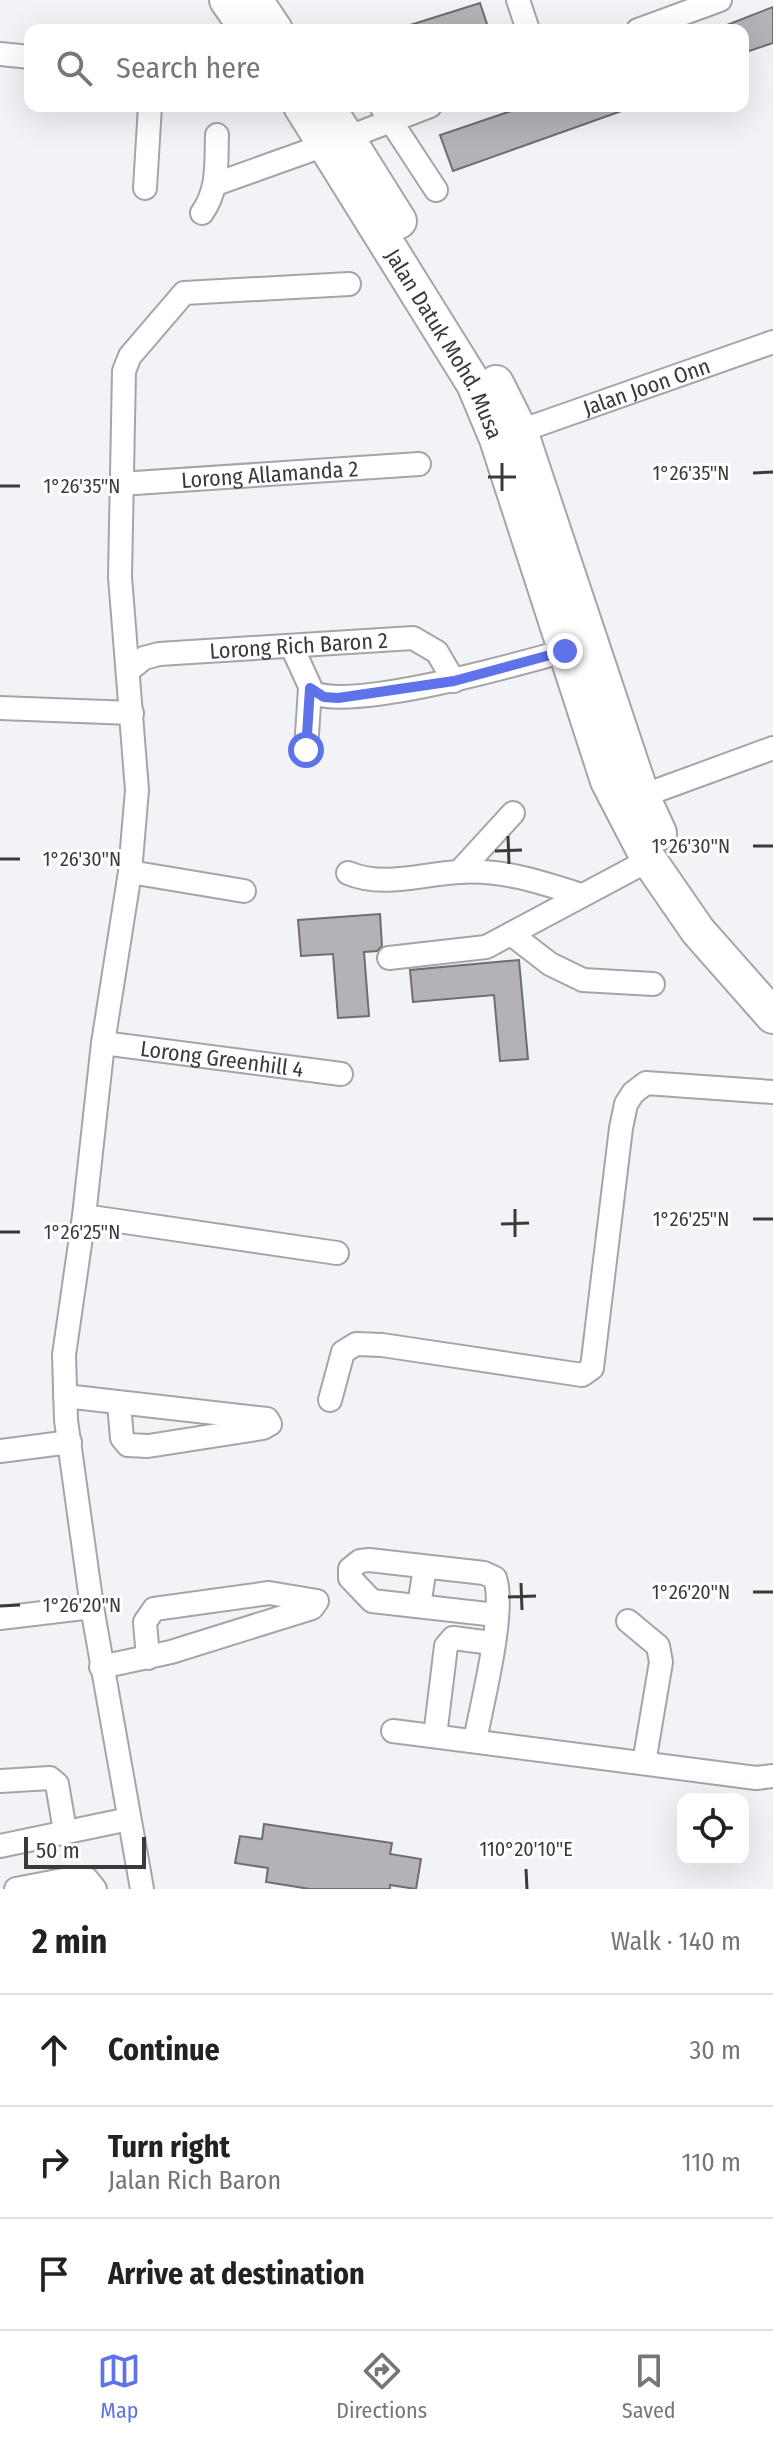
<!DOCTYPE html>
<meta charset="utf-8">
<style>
body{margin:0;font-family:"Fira Sans Condensed",sans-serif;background:#f6f6f6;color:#222}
.controls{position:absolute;right:24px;bottom:24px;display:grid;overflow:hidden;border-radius:16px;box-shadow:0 8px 32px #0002}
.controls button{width:72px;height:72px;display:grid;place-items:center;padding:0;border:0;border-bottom:2px solid #e0e0e0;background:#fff;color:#222;font:40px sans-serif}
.scale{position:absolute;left:24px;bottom:20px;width:122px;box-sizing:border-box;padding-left:8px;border:4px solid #3a3a3b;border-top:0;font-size:22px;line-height:28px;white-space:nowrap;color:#3a3a3b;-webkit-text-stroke:6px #fff;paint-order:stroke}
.stop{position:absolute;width:24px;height:24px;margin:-18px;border:6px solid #5e72ea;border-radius:50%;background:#fff}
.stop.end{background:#5e72ea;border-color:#fff;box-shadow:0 2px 8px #0008}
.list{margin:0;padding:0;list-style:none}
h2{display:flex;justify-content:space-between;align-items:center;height:104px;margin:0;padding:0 32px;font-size:34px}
h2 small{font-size:26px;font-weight:400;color:#767676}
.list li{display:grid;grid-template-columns:52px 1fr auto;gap:24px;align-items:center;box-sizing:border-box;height:112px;padding:0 32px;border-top:2px solid #e0e0e0}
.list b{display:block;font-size:30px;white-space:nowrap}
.list p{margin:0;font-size:26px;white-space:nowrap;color:#767676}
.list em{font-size:26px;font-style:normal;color:#767676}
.icon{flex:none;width:44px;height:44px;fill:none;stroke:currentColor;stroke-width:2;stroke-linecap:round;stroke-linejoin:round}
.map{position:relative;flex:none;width:773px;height:1889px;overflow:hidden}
.search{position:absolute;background:#fff;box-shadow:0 8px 32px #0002;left:24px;right:24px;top:24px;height:88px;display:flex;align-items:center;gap:20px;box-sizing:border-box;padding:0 28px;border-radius:16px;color:#767676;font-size:30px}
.sheet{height:440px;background:#fff}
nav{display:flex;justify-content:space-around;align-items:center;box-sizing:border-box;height:112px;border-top:2px solid #e0e0e0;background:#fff;font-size:22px;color:#767676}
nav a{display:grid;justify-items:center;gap:4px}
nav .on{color:#5e72ea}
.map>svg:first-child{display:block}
</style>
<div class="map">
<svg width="773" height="1889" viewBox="0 0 773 1889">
<rect width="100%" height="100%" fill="#f2f3f7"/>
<!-- building -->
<g fill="#b4b2b6" stroke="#6f6d70" stroke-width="2">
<polygon points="480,3 489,30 405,30 404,27"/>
<polygon points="773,7 773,43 743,53 743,30 714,30"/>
<polygon points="526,106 630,106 630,108 453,171 440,135"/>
<polygon points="380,914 382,946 377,951 364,952 369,1016 338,1018 333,954 301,956 298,920"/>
<polygon points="519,960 528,1059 500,1061 494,995 413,1002 410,970"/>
<polygon points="264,1824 392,1843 390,1854 421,1859 416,1889 390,1885 390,1889 310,1889 266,1882 268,1868 235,1863 240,1836 262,1839"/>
</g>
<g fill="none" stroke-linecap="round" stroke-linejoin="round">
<!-- minor casing -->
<g stroke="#a4a5a8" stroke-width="26">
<g id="minor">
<polyline points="518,0 528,30"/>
<polyline points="638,30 720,0"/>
<polyline points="0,54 30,57"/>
<polyline points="381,106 436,190"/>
<polyline points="349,137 430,106"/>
<polyline points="216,184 325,145"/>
<polyline points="145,188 150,106"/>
<path d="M202,213c17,-24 14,-50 15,-78"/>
<path id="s1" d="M520,431l253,-89"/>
<path id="s2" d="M120,484l299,-20"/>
<path d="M292,647l21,46c44,17 201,-28 252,-42"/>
<path id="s3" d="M128,671l16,-13 15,-4 254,-16 24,14 17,29"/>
<polyline points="0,708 132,713"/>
<polyline points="306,750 310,688"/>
<polyline points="642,796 773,748"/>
<polyline points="130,872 244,891"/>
<polyline points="459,872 513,813"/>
<path d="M348,873c36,15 73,1 111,-1 43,-3 81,10 122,23"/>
<polyline points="511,934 550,964 583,980 653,984"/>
<polyline points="389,958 486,947 649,860"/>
<path id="s4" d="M103,1043l238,31"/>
<polyline points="84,1216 337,1253"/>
<polyline points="65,1396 267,1419 270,1424 263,1428 148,1446 128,1445 122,1438 119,1404"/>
<polyline points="330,1400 343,1352 356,1344 382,1345 582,1375 592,1368 621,1128 626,1104 633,1093 646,1083 773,1092"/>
<polyline points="0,1451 70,1442"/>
<polyline points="419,1606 425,1567"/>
<polyline points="0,1618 92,1607"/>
<polyline points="628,1621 658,1646 661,1662 644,1763"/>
<polyline points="101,1667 171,1652 312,1608 317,1601 269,1593 154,1609 145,1622 148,1658"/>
<polyline points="393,1731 756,1778 773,1776"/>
<polyline points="435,1736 446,1646 453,1638 492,1643"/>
<path d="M475,1741c7,-39 31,-129 20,-163l-11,-5 -115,-13 -9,1 -10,8v9l22,23 124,14"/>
<polyline points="0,1781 50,1778 57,1784 65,1831"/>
<polyline points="0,1846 129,1819"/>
<polyline points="16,1889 73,1878 87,1879 95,1889"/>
<polyline points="142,1889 92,1607 66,1420 64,1355 84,1216 103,1043 130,872 137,790 120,577 124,371 130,356 184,293 349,284"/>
</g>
</g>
<!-- highway casing -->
<g stroke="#a4a5a8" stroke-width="38">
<g id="highway">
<polyline points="227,0 248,30"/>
<polyline points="255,0 275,30"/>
<path id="s5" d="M301,106l173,278 23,55 111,342 41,79 49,71 75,85"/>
<polyline points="327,106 399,221"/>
<polyline points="496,383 520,431 642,796 659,833"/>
</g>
</g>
<!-- minor -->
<use href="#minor" stroke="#fff" stroke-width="22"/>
<!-- highway -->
<use href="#highway" stroke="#fff" stroke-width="34"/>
</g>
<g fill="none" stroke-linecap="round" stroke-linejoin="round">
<!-- route -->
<polyline stroke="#5e72ea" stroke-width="10" points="306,750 310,688 324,697 338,698 454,681 565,651"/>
</g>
<!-- ticks -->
<path fill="none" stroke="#3a3a3b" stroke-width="3" d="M502,463v28M753,473l20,-1M488,477h28M0,486h20M508,836l1,28M753,846h20M495,851l27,-1M0,859h20M515,1209v28M753,1219h20M501,1224l28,-1M0,1232h20M521,1583l1,27M753,1592h20M508,1597l28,-1M0,1606l20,-1M526,1869l1,20"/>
<g text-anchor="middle" stroke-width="6" stroke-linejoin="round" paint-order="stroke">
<!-- street labels -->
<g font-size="22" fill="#3a3a3b" stroke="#fff">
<text dy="8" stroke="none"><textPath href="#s5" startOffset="278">Jalan Datuk Mohd. Musa</textPath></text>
<text dy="8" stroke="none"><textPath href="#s1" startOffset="134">Jalan Joon Onn</textPath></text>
<text dy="8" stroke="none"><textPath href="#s2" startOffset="150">Lorong Allamanda 2</textPath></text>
<text dy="8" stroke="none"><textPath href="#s3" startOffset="176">Lorong Rich Baron 2</textPath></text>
<text dy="8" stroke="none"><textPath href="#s4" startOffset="120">Lorong Greenhill 4</textPath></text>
</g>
</g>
<g font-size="20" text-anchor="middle" fill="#3a3a3b" stroke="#fff" stroke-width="6" stroke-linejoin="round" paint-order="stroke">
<text x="691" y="480">1°26'35"N</text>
<text x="82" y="493">1°26'35"N</text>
<text x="691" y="853">1°26'30"N</text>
<text x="82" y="866">1°26'30"N</text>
<text x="691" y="1226">1°26'25"N</text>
<text x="82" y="1239">1°26'25"N</text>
<text x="691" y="1599">1°26'20"N</text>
<text x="82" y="1612">1°26'20"N</text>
<text x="526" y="1856">110°20'10"E</text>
</g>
</svg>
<div class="controls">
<button><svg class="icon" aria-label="locate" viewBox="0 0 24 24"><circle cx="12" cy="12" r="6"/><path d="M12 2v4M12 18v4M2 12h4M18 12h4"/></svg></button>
</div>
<div class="scale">50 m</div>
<div class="stop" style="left:306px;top:750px"></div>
<div class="stop end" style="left:565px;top:651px"></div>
<div class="search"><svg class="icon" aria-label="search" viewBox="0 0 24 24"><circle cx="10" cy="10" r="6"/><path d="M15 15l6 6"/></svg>Search here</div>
</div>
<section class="sheet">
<h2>2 min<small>Walk · 140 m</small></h2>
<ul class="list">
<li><svg class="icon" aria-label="ahead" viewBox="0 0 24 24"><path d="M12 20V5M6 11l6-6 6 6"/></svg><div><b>Continue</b></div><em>30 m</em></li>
<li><svg class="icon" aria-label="right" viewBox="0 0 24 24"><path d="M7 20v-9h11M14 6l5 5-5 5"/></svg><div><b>Turn right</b><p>Jalan Rich Baron</p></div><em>110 m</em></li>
<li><svg class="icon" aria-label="arrive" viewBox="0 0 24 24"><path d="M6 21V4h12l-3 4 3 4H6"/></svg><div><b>Arrive at destination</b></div></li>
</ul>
</section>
<nav>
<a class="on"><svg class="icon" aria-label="map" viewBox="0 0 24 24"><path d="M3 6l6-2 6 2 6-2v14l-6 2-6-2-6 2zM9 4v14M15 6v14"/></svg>Map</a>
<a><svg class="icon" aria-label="directions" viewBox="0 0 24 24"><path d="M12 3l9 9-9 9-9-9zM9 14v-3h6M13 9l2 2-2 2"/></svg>Directions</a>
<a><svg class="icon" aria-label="saved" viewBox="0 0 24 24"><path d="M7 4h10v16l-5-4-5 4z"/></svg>Saved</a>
</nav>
